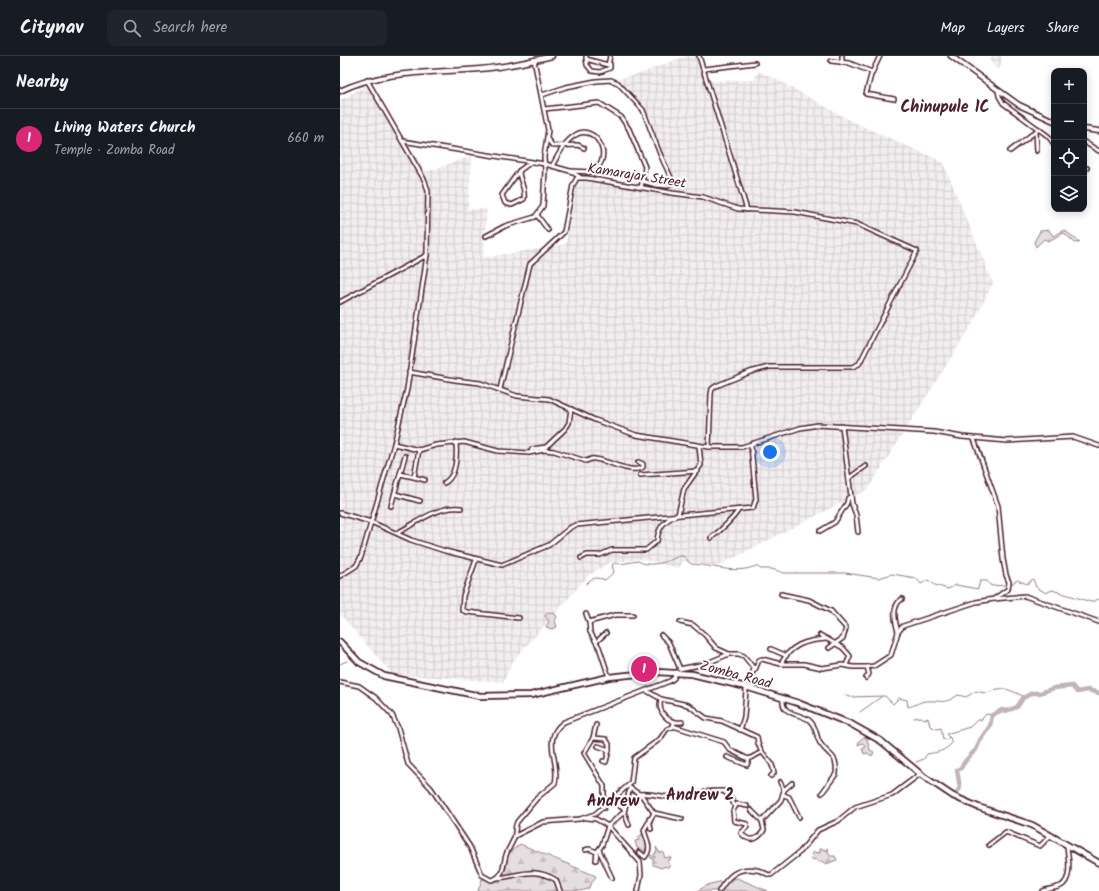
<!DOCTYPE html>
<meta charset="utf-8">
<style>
body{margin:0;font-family:Kalam,sans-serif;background:#20242c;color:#f1f3f6}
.controls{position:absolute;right:12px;top:12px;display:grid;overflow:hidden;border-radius:8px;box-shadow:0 2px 10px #0003}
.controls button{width:36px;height:36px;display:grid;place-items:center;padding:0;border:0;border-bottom:1px solid #363941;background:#171b24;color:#f1f3f6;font:20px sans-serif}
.you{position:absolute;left:430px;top:396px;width:14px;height:14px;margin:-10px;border:3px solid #fff;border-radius:50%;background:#1a73e8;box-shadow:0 0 0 6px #1a73e833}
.badge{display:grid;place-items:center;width:26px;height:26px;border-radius:50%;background:#db2777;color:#fff;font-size:13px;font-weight:700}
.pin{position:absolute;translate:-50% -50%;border:2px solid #fff;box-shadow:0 1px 4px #0006}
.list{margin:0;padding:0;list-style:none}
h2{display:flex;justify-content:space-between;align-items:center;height:52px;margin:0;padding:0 16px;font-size:17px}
h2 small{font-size:13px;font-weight:400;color:#9ea1a6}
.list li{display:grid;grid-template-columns:26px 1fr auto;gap:12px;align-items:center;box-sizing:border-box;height:60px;padding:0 16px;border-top:1px solid #363941}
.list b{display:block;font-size:15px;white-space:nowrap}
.list p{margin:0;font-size:13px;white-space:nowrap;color:#9ea1a6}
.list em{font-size:13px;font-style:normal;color:#9ea1a6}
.icon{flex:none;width:22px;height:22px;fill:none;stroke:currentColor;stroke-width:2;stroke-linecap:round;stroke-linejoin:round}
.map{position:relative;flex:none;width:759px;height:835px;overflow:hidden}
header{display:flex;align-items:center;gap:24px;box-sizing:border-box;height:56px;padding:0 20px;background:#171b24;border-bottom:1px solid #363941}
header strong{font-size:19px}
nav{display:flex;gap:22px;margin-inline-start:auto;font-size:14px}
.search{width:280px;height:36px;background:#20242c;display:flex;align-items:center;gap:10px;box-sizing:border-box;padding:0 14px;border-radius:8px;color:#9ea1a6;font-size:15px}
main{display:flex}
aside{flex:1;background:#171b24}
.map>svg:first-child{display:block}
</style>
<header>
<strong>Citynav</strong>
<div class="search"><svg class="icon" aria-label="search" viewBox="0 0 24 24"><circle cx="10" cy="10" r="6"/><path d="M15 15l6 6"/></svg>Search here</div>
<nav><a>Map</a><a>Layers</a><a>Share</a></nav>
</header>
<main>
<aside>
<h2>Nearby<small></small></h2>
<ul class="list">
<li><span class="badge">1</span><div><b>Living Waters Church</b><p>Temple · Zomba Road</p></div><em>660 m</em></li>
</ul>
</aside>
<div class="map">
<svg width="759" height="835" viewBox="0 0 759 835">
<defs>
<pattern id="industrial-grid" width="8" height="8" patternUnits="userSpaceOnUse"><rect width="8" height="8" fill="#f2eeef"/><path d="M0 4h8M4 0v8" fill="none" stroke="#d1cccd"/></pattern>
<pattern id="grass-tufts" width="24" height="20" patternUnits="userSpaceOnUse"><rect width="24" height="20" fill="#e5dee0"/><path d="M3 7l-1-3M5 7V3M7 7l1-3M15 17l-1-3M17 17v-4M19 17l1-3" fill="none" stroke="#c6bec0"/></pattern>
<pattern id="forest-firs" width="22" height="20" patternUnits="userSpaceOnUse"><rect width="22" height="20" fill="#e5dee0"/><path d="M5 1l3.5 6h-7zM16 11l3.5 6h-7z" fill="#c6bec0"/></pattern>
</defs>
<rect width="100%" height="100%" fill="#fff"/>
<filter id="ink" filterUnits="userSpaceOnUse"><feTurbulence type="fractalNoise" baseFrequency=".025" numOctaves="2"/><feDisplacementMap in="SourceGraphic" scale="8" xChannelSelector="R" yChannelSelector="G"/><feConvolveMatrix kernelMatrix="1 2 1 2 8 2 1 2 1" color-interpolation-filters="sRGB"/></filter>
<g filter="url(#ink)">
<!-- industrial -->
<g fill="url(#industrial-grid)">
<polygon points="346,0 356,0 368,25 414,24 418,15 436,23 511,65 603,106 653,227 633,267 528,433 378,510 343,505 339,512 301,503 269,507 249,519 173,605 163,626 52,618 0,558 0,44 29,28 86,116 132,100 128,153 147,153 143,202 226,188 238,122 332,132 310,61 273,24 299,18"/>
<polygon points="652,0 661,0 661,9 658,14 650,5"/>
</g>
<!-- grass -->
<g fill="url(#grass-tufts)" stroke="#987e86">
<polygon points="524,681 527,683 530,694 534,696 532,700 527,697 524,698 522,693 525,692 525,689 523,687 518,689 519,685"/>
<polygon points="397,822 428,835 357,835 370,828"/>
</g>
<!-- forest -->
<g fill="url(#forest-firs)" stroke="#987e86">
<polygon points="709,174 713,180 724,174 740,186 735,187 724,177 708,185 704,183 696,191 694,186 700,175"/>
<polygon points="208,556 215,558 217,561 215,565 217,571 212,573 206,571 209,565 205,560"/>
<polygon points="303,778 308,787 305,795 302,795 297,792 295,785 299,784 298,781"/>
<polygon points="180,788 256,820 248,833 240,835 138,835 142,823 158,823 166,813 168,798"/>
<polygon points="316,791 320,797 323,796 325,802 330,801 331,803 327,805 330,809 328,812 326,810 321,812 313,809 313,804 310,801 311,799 315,802 314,798 317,796"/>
<polygon points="487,792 490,800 495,800 497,804 486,808 481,805 478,806 476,803 473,804 471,802 473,796 480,797 480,793 484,793 486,795"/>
</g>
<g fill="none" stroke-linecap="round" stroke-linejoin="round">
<!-- stream -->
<g stroke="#91787e" stroke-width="1">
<path d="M246,528c6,-7 11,-7 19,-4l9,-8 -2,-7 3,-2 5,1 18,-3c12,7 29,1 41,-5h4l8,8c23,1 43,11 65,2l5,3h11l12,4h61l34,5 13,-4 24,4 5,6 7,-4 7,5 13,4 8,-4 22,4 2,-8h7l4,5 15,-1"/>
<polyline points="670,529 677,524 687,528 693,523 696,531 706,537 712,534 751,546 759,543"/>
<polyline points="0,608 7,605"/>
<path d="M504,639l6,2 35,-1 8,8 6,-6 8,2 1,7c6,-1 13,-6 18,-6 17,-1 17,4 32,-6l8,2 10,-6c15,4 10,1 22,-2 10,-2 18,5 28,8"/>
<polyline points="520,656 541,641"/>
<polyline points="574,662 581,661 585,663 588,662 590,670 597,673 601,672 603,683 606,684 609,681"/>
<path d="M576,706l8,-3 3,-5c11,-2 17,-2 25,-11l-2,-3 1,-1 -5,-5 24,-7 7,-7h4l5,-6 6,1"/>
</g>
<!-- river -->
<path stroke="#c1b3b6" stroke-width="4.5" d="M615,739l5,-7 -3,-18 4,-2c1,-4 12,-16 15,-18l4,-10 10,-14 2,-11 10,-5 4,1 11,-4 6,-9 9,-5h8l14,-5 18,-2 5,6 11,-2 11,3"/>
<!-- minor casing -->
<g stroke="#4a1f2b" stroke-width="6">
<g id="minor">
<polyline points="246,0 247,9 252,15 260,16 270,12 270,8"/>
<polyline points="359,0 407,154"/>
<polyline points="540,0 531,19 526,38 554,43"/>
<polyline points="246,3 268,9 270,0"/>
<polyline points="491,5 509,7 532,16"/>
<polyline points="502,7 502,0"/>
<polyline points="364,13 415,7"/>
<polyline points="658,34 659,40 663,47 708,80 714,88"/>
<polyline points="202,39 226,31 256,25 271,24 278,27 303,54 320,98 333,126 328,130 316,129 302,125"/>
<polyline points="204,53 259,47 281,61 289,73 305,111 301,132"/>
<polyline points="696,77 697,95"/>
<polyline points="207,83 213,90 238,89 244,92"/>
<polyline points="62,85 205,108 230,115 240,121"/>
<polyline points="744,86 759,95"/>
<polyline points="670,95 699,73"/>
<path d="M212,110c6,-10 12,-24 22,-30 19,-15 43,21 18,36l-21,-1"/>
<polyline points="744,112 747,112"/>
<path d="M179,115c0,10 7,16 5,28l-12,6 -7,-2 -3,-8z"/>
<polyline points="179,115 191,106"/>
<polyline points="197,159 208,174"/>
<polyline points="146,180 165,170 195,161 203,150 205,115 204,101 208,74 194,4"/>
<polyline points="0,246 87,199"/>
<polyline points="69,316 115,324 140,327 177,340 209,343 255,364 296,379 369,391 402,391 460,372 478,369 594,376 622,381 667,385 733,381 759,390"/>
<polyline points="160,333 190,208 224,176 233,129 237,122 247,122 332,137 363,141 398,153 455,156 517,168 577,195 519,308 512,311 429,311 410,316 376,330 372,333 371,338 369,391"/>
<polyline points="502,370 512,448 516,459 518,476"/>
<path d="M54,388l25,6 17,-5 28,-3 34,9 31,2 15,-3 10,1 32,10c4,-1 5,-3 9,-2 12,1 38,16 48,8v-3l-5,-2"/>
<polyline points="191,396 192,393 206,391 225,373 229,367 231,353"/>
<polyline points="60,418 65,400"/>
<polyline points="300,419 358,415"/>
<polyline points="74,421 85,424"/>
<polyline points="509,422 526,410"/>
<path d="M104,427c13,-7 13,-28 12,-41"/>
<polyline points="55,438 80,445"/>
<polyline points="51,450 60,418 74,421 79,394"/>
<polyline points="0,457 31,466 71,484 105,495 162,509 209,489 231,471 236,469 413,452 416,443 411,390"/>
<polyline points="480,475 495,466 507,447 508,442 511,441"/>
<path d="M57,477c20,-10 41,-28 64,-25"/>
<path d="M371,482c10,-8 20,-17 27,-27"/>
<path d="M241,502l6,-3h13l12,-5h34l11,-9c1,-14 8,-22 21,-26l6,-26 17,-24 -2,-19"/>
<polyline points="136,504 123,540 122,554 127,556 179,562"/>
<polyline points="0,520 16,510 21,501 54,388 67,333 87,199 88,135 85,125 27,24"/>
<polyline points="441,538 469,544 491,555 506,572 503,582 489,592"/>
<polyline points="654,543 685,540 759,566"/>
<polyline points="246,558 249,566"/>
<polyline points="340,566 353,569 365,579 376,592 389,598"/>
<path d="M558,576c-3,-11 -7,-26 4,-33"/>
<polyline points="321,579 329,587 340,613"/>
<polyline points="480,579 503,592 510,600 506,609"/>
<polyline points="256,586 266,577"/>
<polyline points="431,593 445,599"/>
<path d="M441,608c9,-19 25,-24 46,-25"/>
<polyline points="339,613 365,608 389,598 399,598 404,600 415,614 419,604 422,603 441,608 464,608 482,612 502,609 513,611 527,611 534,610 551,599 558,576 563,570 636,546 654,543 668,533 669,526 666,519 663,503 658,450 634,383"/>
<polyline points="269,621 259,591 250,576 249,566 275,559 293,559"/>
<polyline points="526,622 529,618 527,611"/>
<path d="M0,626l19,4 17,12 16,17 6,13 10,36 23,24 39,59 12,28 9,5c13,-2 12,-15 15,-25 2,-6 6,-11 8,-17 2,-5 0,-10 3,-16l20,-24 18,-15c6,-21 -15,-44 9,-61l106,-41 4,-3 2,-6"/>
<path d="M307,635l14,8 27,6 18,13 16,3 35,16c2,21 15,18 17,36l-3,3"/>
<path d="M321,643c-4,13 7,25 21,23"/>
<path d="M443,643c-2,17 19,14 27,22 8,8 5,14 10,22 9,14 18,11 16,31l-14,19"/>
<polyline points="256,669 253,682 244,697 264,730 264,752"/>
<polyline points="333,670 384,686 390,694 406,702 409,703 422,696"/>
<polyline points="400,674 404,661 406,634 414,613"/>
<polyline points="253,682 266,683 269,688 269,694"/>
<polyline points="258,690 269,694 266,706 263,705"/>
<polyline points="387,701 407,709 409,703"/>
<polyline points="290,732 302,740 314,757 342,763"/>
<polyline points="444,734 452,727"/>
<path d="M299,738c13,-2 25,4 38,4 14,0 16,-2 28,-6 5,-1 14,-1 19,-1l8,9 3,7 -2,4 1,10 13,3v3l-6,6c8,10 17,7 23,-3l-2,-9 -11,-11"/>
<polyline points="444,739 449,741 459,761"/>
<polyline points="276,742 279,750 285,753"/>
<polyline points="395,751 397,748 407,750"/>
<polyline points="284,756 289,769"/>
<polyline points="247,762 256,763 268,770 300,806 301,819 298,835"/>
<polyline points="309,763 311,773"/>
<polyline points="422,765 441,744 444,734 440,726"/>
<polyline points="175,780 203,766 240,763 255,758 291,727 294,702 320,683 327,673 333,671 334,666"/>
<polyline points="649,789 666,776 700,790 711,779"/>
<polyline points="245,794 249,793 257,796"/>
<polyline points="259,794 272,822"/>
<path d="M299,796l6,5c8,-9 1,-18 -1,-27l10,-17"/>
<polyline points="256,804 257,796 262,789 268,770 284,756 290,732"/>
<path d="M158,822c24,-3 35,-11 58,2l4,11"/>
<path d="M379,835c9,-15 19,-25 38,-21 6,1 9,5 14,5l29,-23 18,-22 20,-9 17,-14 37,-12 28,-21"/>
<path d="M703,835c5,-2 13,-3 18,-5 12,-7 7,-29 6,-40"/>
</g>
</g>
<!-- major casing -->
<g stroke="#4a1f2b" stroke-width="7">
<g id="major">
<polyline points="611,0 679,49 714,65"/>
<path d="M0,35c43,-21 93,-18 140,-22 25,-2 48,-7 72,-13"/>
<polyline points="744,73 759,75"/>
</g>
</g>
<!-- highway casing -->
<g stroke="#4a1f2b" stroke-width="8">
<polyline id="highway" points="0,586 19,606 44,620 140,640 191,639 269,621 317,616 352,618 406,631 458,647 511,668 541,685 583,720 613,740 638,751 692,769 759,807"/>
</g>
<!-- minor -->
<use href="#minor" stroke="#fff" stroke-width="3"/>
<!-- major -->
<use href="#major" stroke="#fff" stroke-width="4"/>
<!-- highway -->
<use href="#highway" stroke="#fff" stroke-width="4.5"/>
</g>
</g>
<g text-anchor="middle" stroke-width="4" stroke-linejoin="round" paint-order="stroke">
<!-- street labels -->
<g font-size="14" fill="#4a1f2b" stroke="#fff">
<text transform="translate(297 119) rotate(9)" y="5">Kamarajar Street</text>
<text transform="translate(396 618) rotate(15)" y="5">Zomba Road</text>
</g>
<!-- quarter labels -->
<g font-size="16" font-weight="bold" fill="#4a1f2b" stroke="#fff">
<text x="605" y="56">Chinupule 1C</text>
<text x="360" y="744">Andrew 2</text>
<text x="273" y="750">Andrew</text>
</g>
</g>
</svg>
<div class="controls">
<button>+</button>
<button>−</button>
<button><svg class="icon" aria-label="locate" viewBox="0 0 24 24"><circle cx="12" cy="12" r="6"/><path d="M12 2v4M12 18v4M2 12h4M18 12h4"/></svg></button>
<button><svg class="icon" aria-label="layers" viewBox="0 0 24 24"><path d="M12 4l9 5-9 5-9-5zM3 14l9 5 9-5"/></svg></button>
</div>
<div class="you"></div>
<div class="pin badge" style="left:304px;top:613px">1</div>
</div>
</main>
